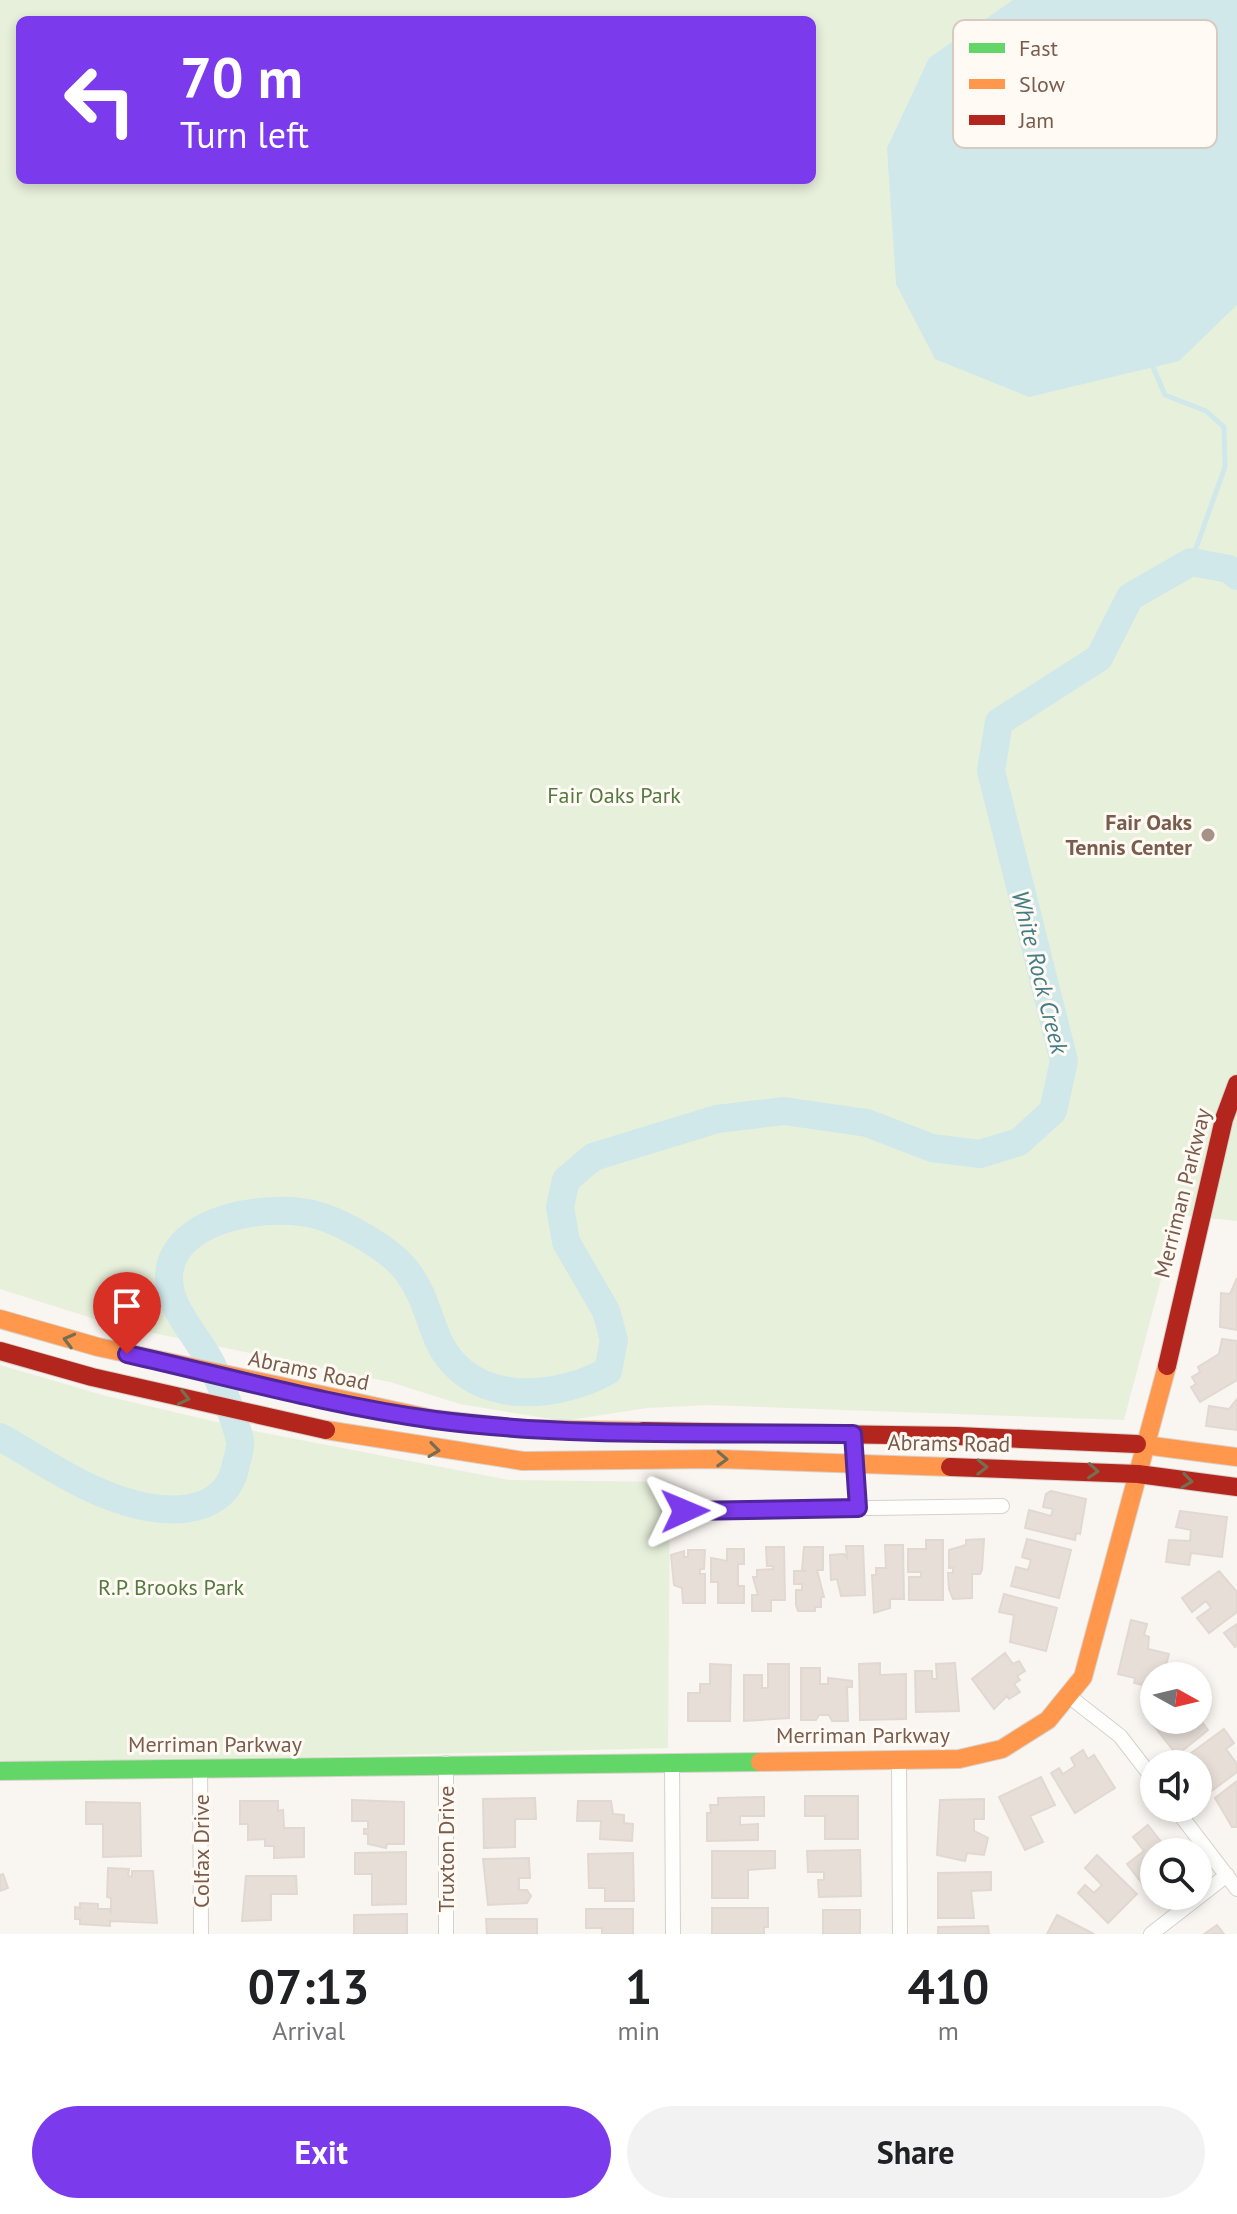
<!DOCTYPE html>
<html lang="en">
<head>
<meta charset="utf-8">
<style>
  :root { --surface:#fff; --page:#f2f2f2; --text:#202124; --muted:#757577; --accent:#7c3aed }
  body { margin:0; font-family:"PT Sans",sans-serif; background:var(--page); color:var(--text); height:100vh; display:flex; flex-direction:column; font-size:30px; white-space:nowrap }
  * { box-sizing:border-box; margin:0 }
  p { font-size:26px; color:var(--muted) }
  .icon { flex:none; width:44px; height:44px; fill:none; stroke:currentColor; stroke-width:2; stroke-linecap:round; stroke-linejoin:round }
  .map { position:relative; height:1934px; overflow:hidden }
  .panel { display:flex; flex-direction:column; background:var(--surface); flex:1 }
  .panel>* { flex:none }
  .banner { position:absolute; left:16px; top:16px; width:800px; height:168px; border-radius:12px; box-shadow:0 4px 12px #0003; background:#7c3aed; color:#fff; overflow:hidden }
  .needle { width:52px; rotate:98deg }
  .fabs { position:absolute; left:1140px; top:1662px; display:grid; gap:16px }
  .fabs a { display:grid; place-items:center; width:72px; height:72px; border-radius:50%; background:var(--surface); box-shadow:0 4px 12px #0003; font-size:40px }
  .pin { position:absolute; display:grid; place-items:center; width:68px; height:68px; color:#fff; margin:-82px -34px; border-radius:50% 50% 50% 0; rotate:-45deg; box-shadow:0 0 8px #0007 }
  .pin .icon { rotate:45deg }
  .me { position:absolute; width:88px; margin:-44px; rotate:89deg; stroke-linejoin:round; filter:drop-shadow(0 0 6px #0008) }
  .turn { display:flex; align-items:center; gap:28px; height:168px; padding:0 32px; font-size:36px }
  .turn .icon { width:104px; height:104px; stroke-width:2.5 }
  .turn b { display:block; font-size:56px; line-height:68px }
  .eta { display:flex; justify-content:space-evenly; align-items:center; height:136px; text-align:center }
  .eta b { font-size:48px; font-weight:800; line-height:56px }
  .cta { display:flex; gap:16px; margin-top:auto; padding:16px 32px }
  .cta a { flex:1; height:92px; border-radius:48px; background:var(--accent); color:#fff; font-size:32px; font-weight:800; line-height:92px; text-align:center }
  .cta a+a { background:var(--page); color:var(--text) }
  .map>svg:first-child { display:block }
  .green { fill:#e7f0db; fill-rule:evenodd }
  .water { fill:#d0e8ea }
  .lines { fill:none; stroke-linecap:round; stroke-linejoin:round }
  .stream { stroke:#d0e8ea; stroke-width:5 }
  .river { stroke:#d0e8ea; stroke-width:28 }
  .building { fill:#e6ded7; stroke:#e2d8d2; stroke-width:2 }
  .street-casing { stroke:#d7d1cb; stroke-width:16 }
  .fast-casing { stroke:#d9d2cb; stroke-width:20 }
  .slow-casing { stroke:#d9d2cb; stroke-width:20 }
  .jam-casing { stroke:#d9d2cb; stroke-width:20 }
  .street { stroke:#fefefd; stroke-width:14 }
  .fast { stroke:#63d668; stroke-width:18 }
  .slow { stroke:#ff974d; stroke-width:18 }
  .jam { stroke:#b3261e; stroke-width:18 }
  .oneway { stroke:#776e51 }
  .route-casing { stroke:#51269a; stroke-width:20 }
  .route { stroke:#7c3aed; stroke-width:14 }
  .poi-dot { fill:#a69286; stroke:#fffaf3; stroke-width:3 }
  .labels { text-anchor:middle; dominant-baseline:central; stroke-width:6; stroke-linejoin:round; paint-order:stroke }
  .park-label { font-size:22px; fill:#537a41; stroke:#fffaf3 }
  .poi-label { font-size:22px; font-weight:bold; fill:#7a5c4d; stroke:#fffaf3; text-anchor:end }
  .street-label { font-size:22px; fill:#7a5c4d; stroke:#fffaf3 }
  .water-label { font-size:24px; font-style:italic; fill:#437c86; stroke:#fffaf3 }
  .key { fill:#fffaf3; stroke:#d7cbc1; stroke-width:2 }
  .key-label { font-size:22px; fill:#7a5c4d }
</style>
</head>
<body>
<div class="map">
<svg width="1237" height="1934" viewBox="0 0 1237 1934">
  <rect width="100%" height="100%" fill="#f9f5f0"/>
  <!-- green -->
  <path class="green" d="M0,0h1237v1221l-59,-6 -54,205 -415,-15 -62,3 -84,13 -103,-17 -70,-22 -276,-57 -114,-36zM20,20h792v160h-792z
    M0,1365l106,31 153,36 250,48 161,2 -2,266 -668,17z"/>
  <!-- water -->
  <path class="water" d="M1013,0h224v305l-58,56 -150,36 -94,-38 -39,-75 -9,-136 42,-90z"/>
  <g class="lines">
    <!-- stream -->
    <path class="stream" d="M1153,367l12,28 41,16 18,16 1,40 -34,95"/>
    <!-- river -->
    <path class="river" d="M0,1437c36,20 73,46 112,60 43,17 114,25 124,-33 2,-7 5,-16 4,-23 -5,-24 -18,-52 -27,-74 -13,-29 -46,-58 -44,-92 4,-60 106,-73 151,-59 25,8 70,33 86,54 22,28 23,57 38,81 36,56 115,47 164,20l6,-31 -8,-29 -40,-69 -6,-35 6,-27 27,-23 124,-38 67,-8 83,12 65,25 48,6 39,-12 34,-31 11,-50 -73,-290 8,-49 100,-64 31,-61 61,-35 38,7 8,7"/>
  </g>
  <!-- building -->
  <path class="building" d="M1237,1278v52l-17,-3 1,-34 9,1z
    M1222,1339l15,2v39l-37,22 -9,-15 5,-3 -4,-7 8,-5 -2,-5 21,-13z
    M1237,1399v31l-31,-4 3,-20 20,3z
    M1051,1491l35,8 -6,35 -4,-1 -1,7 -50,-12 4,-18 22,6 2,-7 -10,-2 3,-13z
    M1180,1511l47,6 -5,40 -31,-4 -2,12 -23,-3 3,-22 21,1 1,-11 -15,-3z
    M984,1539l-2,31 -2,4h-8v24l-19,1 -4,-10 -1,-16h5v-5h-4v-18l17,-5v-5z
    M1027,1539l44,11 -12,48 -48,-12 5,-19 12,3 3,-10 -9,-3z
    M926,1540h17v60h-34v-23h12v-5h-13v-23h18z
    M885,1545h18l1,54h-14v9l-16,5 -2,-38h4v-7h10z
    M846,1546h17l2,49 -24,1 -4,-17 -6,1 -1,-25 14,-1 3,4z
    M766,1547h18l1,53h-14v11h-19v-16h6l-5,-18h4v-7l16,-1v-3h-6z
    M804,1547h19v23h-6l7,27h-3v10h-6v4h-17l-2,-6v-15h6v-6h-8v-13h12l-4,-1z
    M727,1549h17v15h-6v22h6v17h-26v-21h-7v-24l16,3z
    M688,1550h17l-1,19h-4v5h5v29h-22l-1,-15 -8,-3 -3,-30 13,-4v6h4z
    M1219,1571l18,21v20l-28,21 -12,-15 14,-10 -5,-7 -14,11 -10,-14z
    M1004,1594l53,14 -11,43 -36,-9 4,-27 -15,-3z
    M1131,1620l16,4 -3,11 5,2 -1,12 21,5 -6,22h-9v18l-12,-3 1,-6 -9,-2 1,-5 -17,-4z
    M1237,1624v22l-2,1 -11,-14z
    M1005,1653l8,11 6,-3 6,10 -8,5 3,4 -6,4 6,8 -11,7 -2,-3 -13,13 -22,-30z
    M880,1663v12l26,-1v45l-46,1 -1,-56z
    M955,1663l4,48 -43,1 -1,-41h17v8h5l-1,-15z
    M710,1664l21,1 -1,56h-42v-28h12v-9h10z
    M768,1664h21v54l-45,3v-46h18v13h6z
    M801,1668h19v16h8v-6l24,3v6h-5l1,34h-16l-3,-6h-10l-3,5h-15z
    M1198,1689l9,12 -9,7z
    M1198,1717l10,13 -31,25 -27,-34 4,-3 44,2z
    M1224,1729l10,14 -8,6 11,15v8l-28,21 -11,-12v-17h-12l-3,-5z
    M1083,1750l5,9 6,-4 21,33 -40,25 -24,-40 8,-5 4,6 12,-8 -4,-8z
    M1041,1777l14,28 -25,11 13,26 -18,8 -26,-53z
    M1237,1781v46h-5l-17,-29z
    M805,1796h53v43h-33v-23h-20z
    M764,1797v19h-24v9l18,-1v16l-51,1v-28h4l-1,-8h8v-7z
    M535,1798l1,21h-21v28l-31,1 -1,-49z
    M984,1799v20h-10v12l14,7 -4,17 -17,-2 -2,8 -28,-6 3,-55z
    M352,1800l52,2v42h-17l-1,4 -18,-4v-10h-4v-5h4v-8h-16z
    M240,1801h38v10l5,-1 1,18h20v29l-30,1v-12h-9v-7l-17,1v-16h-8z
    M578,1801h33l2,13 11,1v8l9,1 -1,17 -32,-2 1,-18h-24z
    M86,1802l54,1 1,53 -38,1v-33h-17z
    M1148,1825l21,27h-15v32l-7,6 -20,-26 17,-13 -11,-14z
    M860,1850l1,46 -42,1 -1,-17h6v-8h-16l-1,-21z
    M712,1851h63v17l-27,2v28h-36z
    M406,1852v52l-34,1v-31h-17v-21z
    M633,1853l1,48h-29v-13h-16l-1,-34z
    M1097,1855l40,39 -29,29 -30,-30 7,-8 9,8 8,-8 -17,-17z
    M529,1858l1,20h-11v12h8l4,6 -4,7 -39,2 -5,-46z
    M108,1868l21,1 -1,7 4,1v-6h21l4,52 -47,-2v5l-30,-2v-5h-5v-12l5,1v-5l18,1v5h11l2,4v-15l-4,-1z
    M991,1872v18l-20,1 3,27h-36v-45z
    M3,1874l5,14 -8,3v-16z
    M246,1876h50l1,18h-26v26l-29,1z
    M712,1908h56v19h-4v7h-52z
    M586,1909h47v25h-31v-6h-16z
    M823,1910h37v24h-37z
    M407,1914v20h-53v-19z
    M1057,1915l37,19h-47z
    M486,1919h51v15h-50z
    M1217,1925l7,9h-20z
    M988,1926l1,8h-51v-7z"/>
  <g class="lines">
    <defs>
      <path id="street" d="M854,1466l4,42
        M685,1511l317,-5
        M1070,1697l50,39 34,44
        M899,1761l1,173
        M672,1762l1,172
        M200,1768l1,166
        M1175,1808l62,81
        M446,1934v-171
        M1151,1934l76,-59"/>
      <path id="fast" d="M0,1771l760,-9"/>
      <path id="slow" d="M0,1319l98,28 335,72 89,10 121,2
        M326,1430l197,31 195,-2 232,8
        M1137,1444l100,13
        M760,1762l199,-3 43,-10 46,-29 35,-43 84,-311"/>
      <path id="jam" d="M0,1351l92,26 234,53
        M1167,1366l57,-247 13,-35
        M643,1431l314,5 180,8
        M950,1467l188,7 99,13"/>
    </defs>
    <!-- street casing -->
    <use href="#street" class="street-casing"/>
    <!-- fast casing -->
    <use href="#fast" class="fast-casing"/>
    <!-- slow casing -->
    <use href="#slow" class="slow-casing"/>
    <!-- jam casing -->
    <use href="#jam" class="jam-casing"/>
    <!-- street -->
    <use href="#street" class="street"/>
    <!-- fast -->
    <use href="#fast" class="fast"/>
    <!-- slow -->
    <use href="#slow" class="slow"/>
    <!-- jam -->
    <use href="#jam" class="jam"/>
  </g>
  <!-- one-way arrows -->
  <defs><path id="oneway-chevron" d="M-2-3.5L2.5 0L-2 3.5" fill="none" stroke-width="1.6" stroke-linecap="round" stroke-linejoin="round" transform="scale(2)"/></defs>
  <g class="oneway">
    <use href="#oneway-chevron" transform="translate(69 1340) rotate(-166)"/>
    <use href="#oneway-chevron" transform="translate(184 1398) rotate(13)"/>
    <use href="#oneway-chevron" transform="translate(434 1450) rotate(8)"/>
    <use href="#oneway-chevron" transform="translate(722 1459) rotate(2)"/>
    <use href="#oneway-chevron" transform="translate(982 1467) rotate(1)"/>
    <use href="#oneway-chevron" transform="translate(1093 1471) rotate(4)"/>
    <use href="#oneway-chevron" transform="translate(1187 1481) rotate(8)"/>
  </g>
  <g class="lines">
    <defs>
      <path id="route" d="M127,1354c102,23 205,52 308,66 138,18 279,12 418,14l5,74 -173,3"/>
    </defs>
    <!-- route casing -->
    <use href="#route" class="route-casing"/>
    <!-- route -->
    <use href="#route" class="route"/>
  </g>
  <!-- markers -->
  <circle class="poi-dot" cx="1208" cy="835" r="8"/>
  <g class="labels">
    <!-- park labels -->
    <g class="park-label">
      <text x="614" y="795">Fair Oaks Park</text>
      <text x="171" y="1587">R.P. Brooks Park</text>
    </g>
    <!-- poi labels -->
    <g class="poi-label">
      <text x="1192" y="822">Fair Oaks<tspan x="1192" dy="25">Tennis Center</tspan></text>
    </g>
    <!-- street labels -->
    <g class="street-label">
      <text transform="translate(1182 1193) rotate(-76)">Merriman Parkway</text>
      <text transform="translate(309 1370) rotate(12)">Abrams Road</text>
      <text transform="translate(949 1443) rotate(1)">Abrams Road</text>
      <text x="863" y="1735">Merriman Parkway</text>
      <text x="215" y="1744">Merriman Parkway</text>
      <text transform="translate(446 1849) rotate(-90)">Truxton Drive</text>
      <text transform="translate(201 1851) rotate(-90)">Colfax Drive</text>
    </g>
    <!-- water labels -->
    <g class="water-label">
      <text transform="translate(1040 972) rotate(76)">White Rock Creek</text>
    </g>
  </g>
  <!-- legend -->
  <rect x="953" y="20" width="264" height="128" rx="12" class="key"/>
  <rect x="969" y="43" width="36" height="10" fill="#63d668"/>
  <rect x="969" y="79" width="36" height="10" fill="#ff974d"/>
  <rect x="969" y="115" width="36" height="10" fill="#b3261e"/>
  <g class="key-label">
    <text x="1019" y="56">Fast</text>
    <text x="1019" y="92">Slow</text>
    <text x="1019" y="128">Jam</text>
  </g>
</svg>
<div class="fabs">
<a><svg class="needle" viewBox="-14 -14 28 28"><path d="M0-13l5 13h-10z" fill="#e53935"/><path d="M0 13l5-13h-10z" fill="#757577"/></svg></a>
<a><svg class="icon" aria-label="sound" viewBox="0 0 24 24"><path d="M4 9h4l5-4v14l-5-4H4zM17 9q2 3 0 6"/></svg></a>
<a><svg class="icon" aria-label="search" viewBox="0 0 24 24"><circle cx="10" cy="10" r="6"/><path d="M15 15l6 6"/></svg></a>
</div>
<div class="pin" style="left:127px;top:1354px;background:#d93025"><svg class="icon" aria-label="arrive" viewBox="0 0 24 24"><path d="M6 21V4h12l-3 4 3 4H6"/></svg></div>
<svg class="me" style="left:685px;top:1511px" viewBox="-20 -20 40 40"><path d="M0-17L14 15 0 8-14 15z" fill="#7c3aed" stroke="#fff" stroke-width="4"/></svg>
<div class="banner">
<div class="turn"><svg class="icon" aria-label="left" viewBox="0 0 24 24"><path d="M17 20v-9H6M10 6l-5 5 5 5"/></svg><div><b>70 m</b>Turn left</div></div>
</div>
</div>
<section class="panel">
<div class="eta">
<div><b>07:13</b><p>Arrival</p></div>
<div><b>1</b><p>min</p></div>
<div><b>410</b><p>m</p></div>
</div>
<div class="cta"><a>Exit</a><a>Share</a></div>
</section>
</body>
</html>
